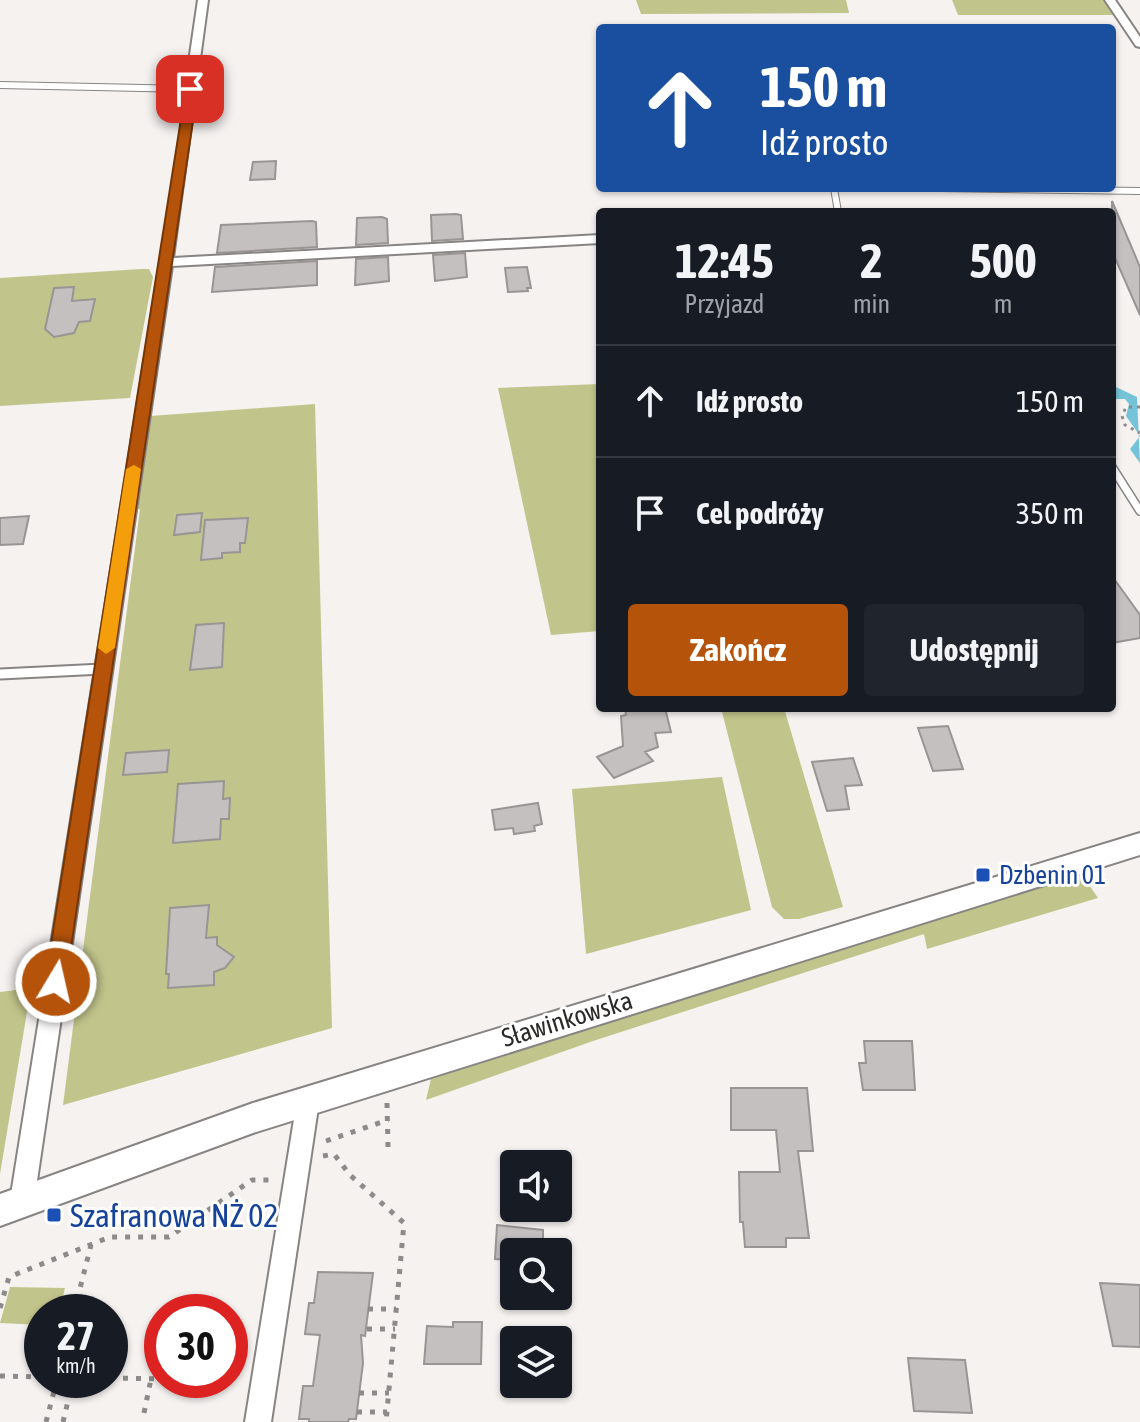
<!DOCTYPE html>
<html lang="pl">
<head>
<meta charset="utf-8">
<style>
  :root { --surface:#171b24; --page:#20242c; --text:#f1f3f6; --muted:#9ea1a6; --line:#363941; --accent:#b45309 }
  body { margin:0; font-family:"Asap Condensed",sans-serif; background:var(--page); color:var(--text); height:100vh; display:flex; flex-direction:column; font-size:30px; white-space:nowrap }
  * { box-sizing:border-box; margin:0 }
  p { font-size:26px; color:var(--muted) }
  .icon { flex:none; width:44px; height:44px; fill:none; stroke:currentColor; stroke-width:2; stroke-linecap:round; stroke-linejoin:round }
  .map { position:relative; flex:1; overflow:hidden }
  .details { position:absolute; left:596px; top:208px; width:520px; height:504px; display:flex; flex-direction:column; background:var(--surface); border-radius:8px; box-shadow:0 2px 6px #0004 }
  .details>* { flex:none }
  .hud { position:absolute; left:596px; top:24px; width:520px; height:168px; border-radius:8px; box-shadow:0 2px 6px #0004; background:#1a4fa0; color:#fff; overflow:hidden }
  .controls { position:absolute; left:500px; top:1150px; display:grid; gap:16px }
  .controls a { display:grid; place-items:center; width:72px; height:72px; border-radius:8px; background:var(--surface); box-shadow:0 2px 6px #0004; font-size:40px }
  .speed { position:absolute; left:24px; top:1294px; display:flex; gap:16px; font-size:40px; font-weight:700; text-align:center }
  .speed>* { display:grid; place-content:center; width:104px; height:104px; border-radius:50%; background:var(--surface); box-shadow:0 2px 6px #0004; line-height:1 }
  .speed small { font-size:20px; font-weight:400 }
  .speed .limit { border:12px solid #d22; background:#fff; color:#111 }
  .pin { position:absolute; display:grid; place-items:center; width:68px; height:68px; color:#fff; margin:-34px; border-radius:16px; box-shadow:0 4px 12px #0006 }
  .me { position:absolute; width:88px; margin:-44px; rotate:9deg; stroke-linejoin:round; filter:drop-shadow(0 0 6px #0008) }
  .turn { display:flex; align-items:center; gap:28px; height:168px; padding:0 32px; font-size:36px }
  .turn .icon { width:104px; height:104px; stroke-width:2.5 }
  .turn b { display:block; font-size:56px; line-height:68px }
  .eta { display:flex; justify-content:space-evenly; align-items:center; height:136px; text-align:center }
  .eta b { font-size:48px; font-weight:700; line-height:56px }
  .primary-button { display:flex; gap:16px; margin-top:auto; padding:16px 32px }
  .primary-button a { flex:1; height:92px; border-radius:8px; background:var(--accent); color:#fff; font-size:32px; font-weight:700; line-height:92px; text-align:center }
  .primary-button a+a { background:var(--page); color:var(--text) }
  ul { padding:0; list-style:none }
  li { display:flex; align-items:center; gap:24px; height:112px; padding:0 32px; border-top:2px solid var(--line) }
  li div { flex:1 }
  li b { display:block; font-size:30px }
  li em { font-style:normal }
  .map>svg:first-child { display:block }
  .green { fill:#c2c58b }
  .water { fill:#75c3d9 }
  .building { fill:#c3c0bf; stroke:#989594; stroke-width:2 }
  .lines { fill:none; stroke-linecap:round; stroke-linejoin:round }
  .lane-far2-casing { stroke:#878483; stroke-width:8 }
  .lane-far1-casing { stroke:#878483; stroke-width:10 }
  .lane-casing { stroke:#878483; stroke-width:13 }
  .street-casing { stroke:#878483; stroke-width:4 }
  .secondary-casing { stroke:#878483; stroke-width:4 }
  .path-far1 { stroke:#8d8b89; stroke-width:3; stroke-dasharray:3 5; stroke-linecap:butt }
  .path { stroke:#8d8b89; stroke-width:5; stroke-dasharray:5 8; stroke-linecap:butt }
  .lane-far2 { stroke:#fff; stroke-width:6 }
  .lane-far1 { stroke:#fff; stroke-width:7 }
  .lane { stroke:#fff; stroke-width:9 }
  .street { fill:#fff; fill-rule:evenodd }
  .secondary { fill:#fff; fill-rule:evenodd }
  .route { fill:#b45309; stroke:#753606; stroke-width:2 }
  .slow { fill:#f59e0b }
  .transit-dot { fill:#1a4fb4; stroke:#fff; stroke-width:3 }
  .labels { text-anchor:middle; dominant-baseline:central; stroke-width:6; stroke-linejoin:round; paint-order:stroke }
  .transit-label { font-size:26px; fill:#164399; stroke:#fff; text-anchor:start }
  .street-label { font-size:26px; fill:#2b2a29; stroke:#fff }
  .near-transit-label { font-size:32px; fill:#164399; stroke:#fff; text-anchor:start }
</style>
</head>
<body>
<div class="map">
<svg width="1140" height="1422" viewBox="0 0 1140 1422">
  <rect width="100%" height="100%" fill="#f5f2f0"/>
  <!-- green -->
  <path class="green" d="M636,0h210l3,13 -208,1z
    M952,0h154l8,15h-156z
    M141,269h8l4,8 -23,121 -130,8v-128z
    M600,384v247l-49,4 -53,-247z
    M315,404l17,624 -269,77 77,-596h-6l16,-93z
    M721,708h63l59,199 -44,12h-15l-12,-12z
    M722,777l29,133 -165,44 -14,-165z
    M1081,873l17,25 -171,51 -3,-15 -331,107 -167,59 5,-21z
    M31,988l-31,186v-182z
    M10,1287l55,1 -6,24h-17v13l-42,-2z"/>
  <!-- water -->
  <path class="water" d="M1116,387l21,10 3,66 -10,-14 10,-13 -14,-20 3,-12 -4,-5h-13v-10z"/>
  <!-- building -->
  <path class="building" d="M276,161l-1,18 -25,1 3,-18z
    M1112,201l28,66v48l-28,-64z
    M456,214l5,1 2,24 -31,2 -1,-26z
    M382,217l5,2 1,24 -32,2 1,-27z
    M312,221l4,1 1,25 -100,6 4,-28z
    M465,253l2,24 -32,4 -2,-26z
    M388,257l1,24 -34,4 1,-26z
    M317,261v24l-105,7 3,-25z
    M527,267l4,21h-4l1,3 -20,1 -3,-24z
    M74,287l-2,14 23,-2 -5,22 -11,1 -5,11 -20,4 -9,-8 9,-41z
    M202,513l-2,19 -26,3 3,-20z
    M29,516l-6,28 -23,1v-27z
    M248,518l-3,25h-5v9l-18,1v5l-21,2 4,-40z
    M1112,576l28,39v23l-28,5z
    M224,623l-2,44 -32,3 6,-45z
    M625,708h40l6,24 -16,1 3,14 -13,5 8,9 -39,17 -17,-21 26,-11 -2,-30 5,-1z
    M948,726l15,43 -30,2 -15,-43z
    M169,750l-2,22 -44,3 3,-22z
    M853,758l9,27 -17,1 4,23 -22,2 -15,-49z
    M224,781l-1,18 7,-1 -1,21h-8l-1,20 -47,4 5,-59z
    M538,803l4,21 -8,2 1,5 -21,3 -1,-6 -18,2 -3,-20z
    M209,905l-3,33 11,-1v8l17,12 -9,11 -11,4v13l-46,3 1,-14h-3l4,-66z
    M864,1041h48l3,49h-52l-4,-27h7z
    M731,1088h76l6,63h-15l11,87h-23v9h-41l-2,-25h-3l-1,-50h41l-4,-42h-45z
    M497,1225l46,5v22h-29v8l-19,-1z
    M318,1272l55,1 -8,63 -4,-1 2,28 -7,56h-7l-1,3h-39v-3h-10l4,-33h10l7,-51 -15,-1 4,-31h5z
    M1100,1283l40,2v62l-27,-1z
    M453,1322h29l-1,42h-57l3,-38 26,1z
    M908,1358l57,2 7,53 -58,-2z"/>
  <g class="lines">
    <defs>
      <path id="lane-far2" d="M0,85l190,4
        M834,188l4,24
        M940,188l200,3"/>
      <path id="lane-far1" d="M1112,467l28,44"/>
      <path id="lane" d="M0,674l103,-5"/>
      <path id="street" d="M198,0h10l-35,258 427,-23v8l-428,23 -138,935 -4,8 -8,3 -8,-3 -4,-8 177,-1107 -2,-5z
        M1105,0h10l25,37v10l-4,-1z
        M308,1091l8,3 3,7 -48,321h-26l52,-321 3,-7z"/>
      <path id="secondary" d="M1140,833v22l-887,278 -253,93v-32l253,-91z"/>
    </defs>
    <!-- lane-far2 casing -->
    <use href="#lane-far2" class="lane-far2-casing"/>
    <!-- lane-far1 casing -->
    <use href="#lane-far1" class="lane-far1-casing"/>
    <!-- lane casing -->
    <use href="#lane" class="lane-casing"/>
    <!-- street casing -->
    <use href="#street" class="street-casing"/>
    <!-- secondary casing -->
    <use href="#secondary" class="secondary-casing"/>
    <!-- path-far1 -->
    <path class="path-far1" d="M1140,407h-14l-4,9 3,9 15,8"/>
    <!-- path -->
    <path class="path" d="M387,1103l1,44
      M326,1141l62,-21
      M323,1156l11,-2 16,21 54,48 -18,199
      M0,1308l9,-31 101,-40h59l83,-57h21
      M368,1309h28
      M74,1312l17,-67
      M367,1329h28
      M0,1376l42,1
      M110,1378l52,1
      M359,1393h30
      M357,1412h30
      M144,1413l7,-34
      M46,1422l11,-42
      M63,1422l10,-42"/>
    <!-- lane-far2 -->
    <use href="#lane-far2" class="lane-far2"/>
    <!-- lane-far1 -->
    <use href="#lane-far1" class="lane-far1"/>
    <!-- lane -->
    <use href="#lane" class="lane"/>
    <!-- street -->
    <use href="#street" class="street"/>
    <!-- secondary -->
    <use href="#secondary" class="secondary"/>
  </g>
  <!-- route -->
  <path class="route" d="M186,87h7l4,7 -131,888 -3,6 -7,3 -8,-3 -3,-6z"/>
  <!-- slow -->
  <path class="slow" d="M134,465l7,4 -26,179 -9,6 -8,-6 28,-179z"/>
  <!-- markers -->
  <g class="transit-dot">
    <rect x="975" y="867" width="16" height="16" rx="4"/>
    <rect x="46" y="1207" width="16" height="16" rx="4"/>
  </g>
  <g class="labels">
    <!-- transit labels -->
    <g class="transit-label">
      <text x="999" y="875">Dzbenin 01</text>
    </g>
    <!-- street labels -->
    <g class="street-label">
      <text transform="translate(567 1019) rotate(-17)">Sławinkowska</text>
    </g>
    <!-- near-transit labels -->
    <g class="near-transit-label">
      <text x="70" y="1215">Szafranowa NŻ 02</text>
    </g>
  </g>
</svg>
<div class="controls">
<a><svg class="icon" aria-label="sound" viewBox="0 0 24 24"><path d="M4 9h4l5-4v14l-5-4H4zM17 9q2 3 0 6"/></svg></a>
<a><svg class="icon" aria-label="search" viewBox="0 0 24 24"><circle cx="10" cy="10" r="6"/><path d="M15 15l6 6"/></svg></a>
<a><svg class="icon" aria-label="layers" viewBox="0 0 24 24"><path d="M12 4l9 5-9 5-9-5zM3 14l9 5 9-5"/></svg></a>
</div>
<div class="speed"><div>27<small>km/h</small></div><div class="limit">30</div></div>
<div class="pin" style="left:190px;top:89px;background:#d93025"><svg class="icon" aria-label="arrive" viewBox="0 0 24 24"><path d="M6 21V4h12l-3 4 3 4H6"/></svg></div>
<svg class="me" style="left:56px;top:982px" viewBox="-20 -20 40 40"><circle r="17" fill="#b45309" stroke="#fff" stroke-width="3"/><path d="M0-11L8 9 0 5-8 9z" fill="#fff"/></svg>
<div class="hud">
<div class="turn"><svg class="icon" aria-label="ahead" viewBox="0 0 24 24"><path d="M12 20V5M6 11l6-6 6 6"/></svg><div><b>150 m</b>Idź prosto</div></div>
</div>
<section class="details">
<div class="eta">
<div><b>12:45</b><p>Przyjazd</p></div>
<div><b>2</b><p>min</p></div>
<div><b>500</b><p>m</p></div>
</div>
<ul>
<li><svg class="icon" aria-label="ahead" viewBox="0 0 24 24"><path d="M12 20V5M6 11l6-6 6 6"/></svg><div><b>Idź prosto</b></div><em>150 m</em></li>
<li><svg class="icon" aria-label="arrive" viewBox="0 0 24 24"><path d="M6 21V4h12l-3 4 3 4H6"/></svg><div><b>Cel podróży</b></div><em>350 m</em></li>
</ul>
<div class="primary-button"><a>Zakończ</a><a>Udostępnij</a></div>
</section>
</div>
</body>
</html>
